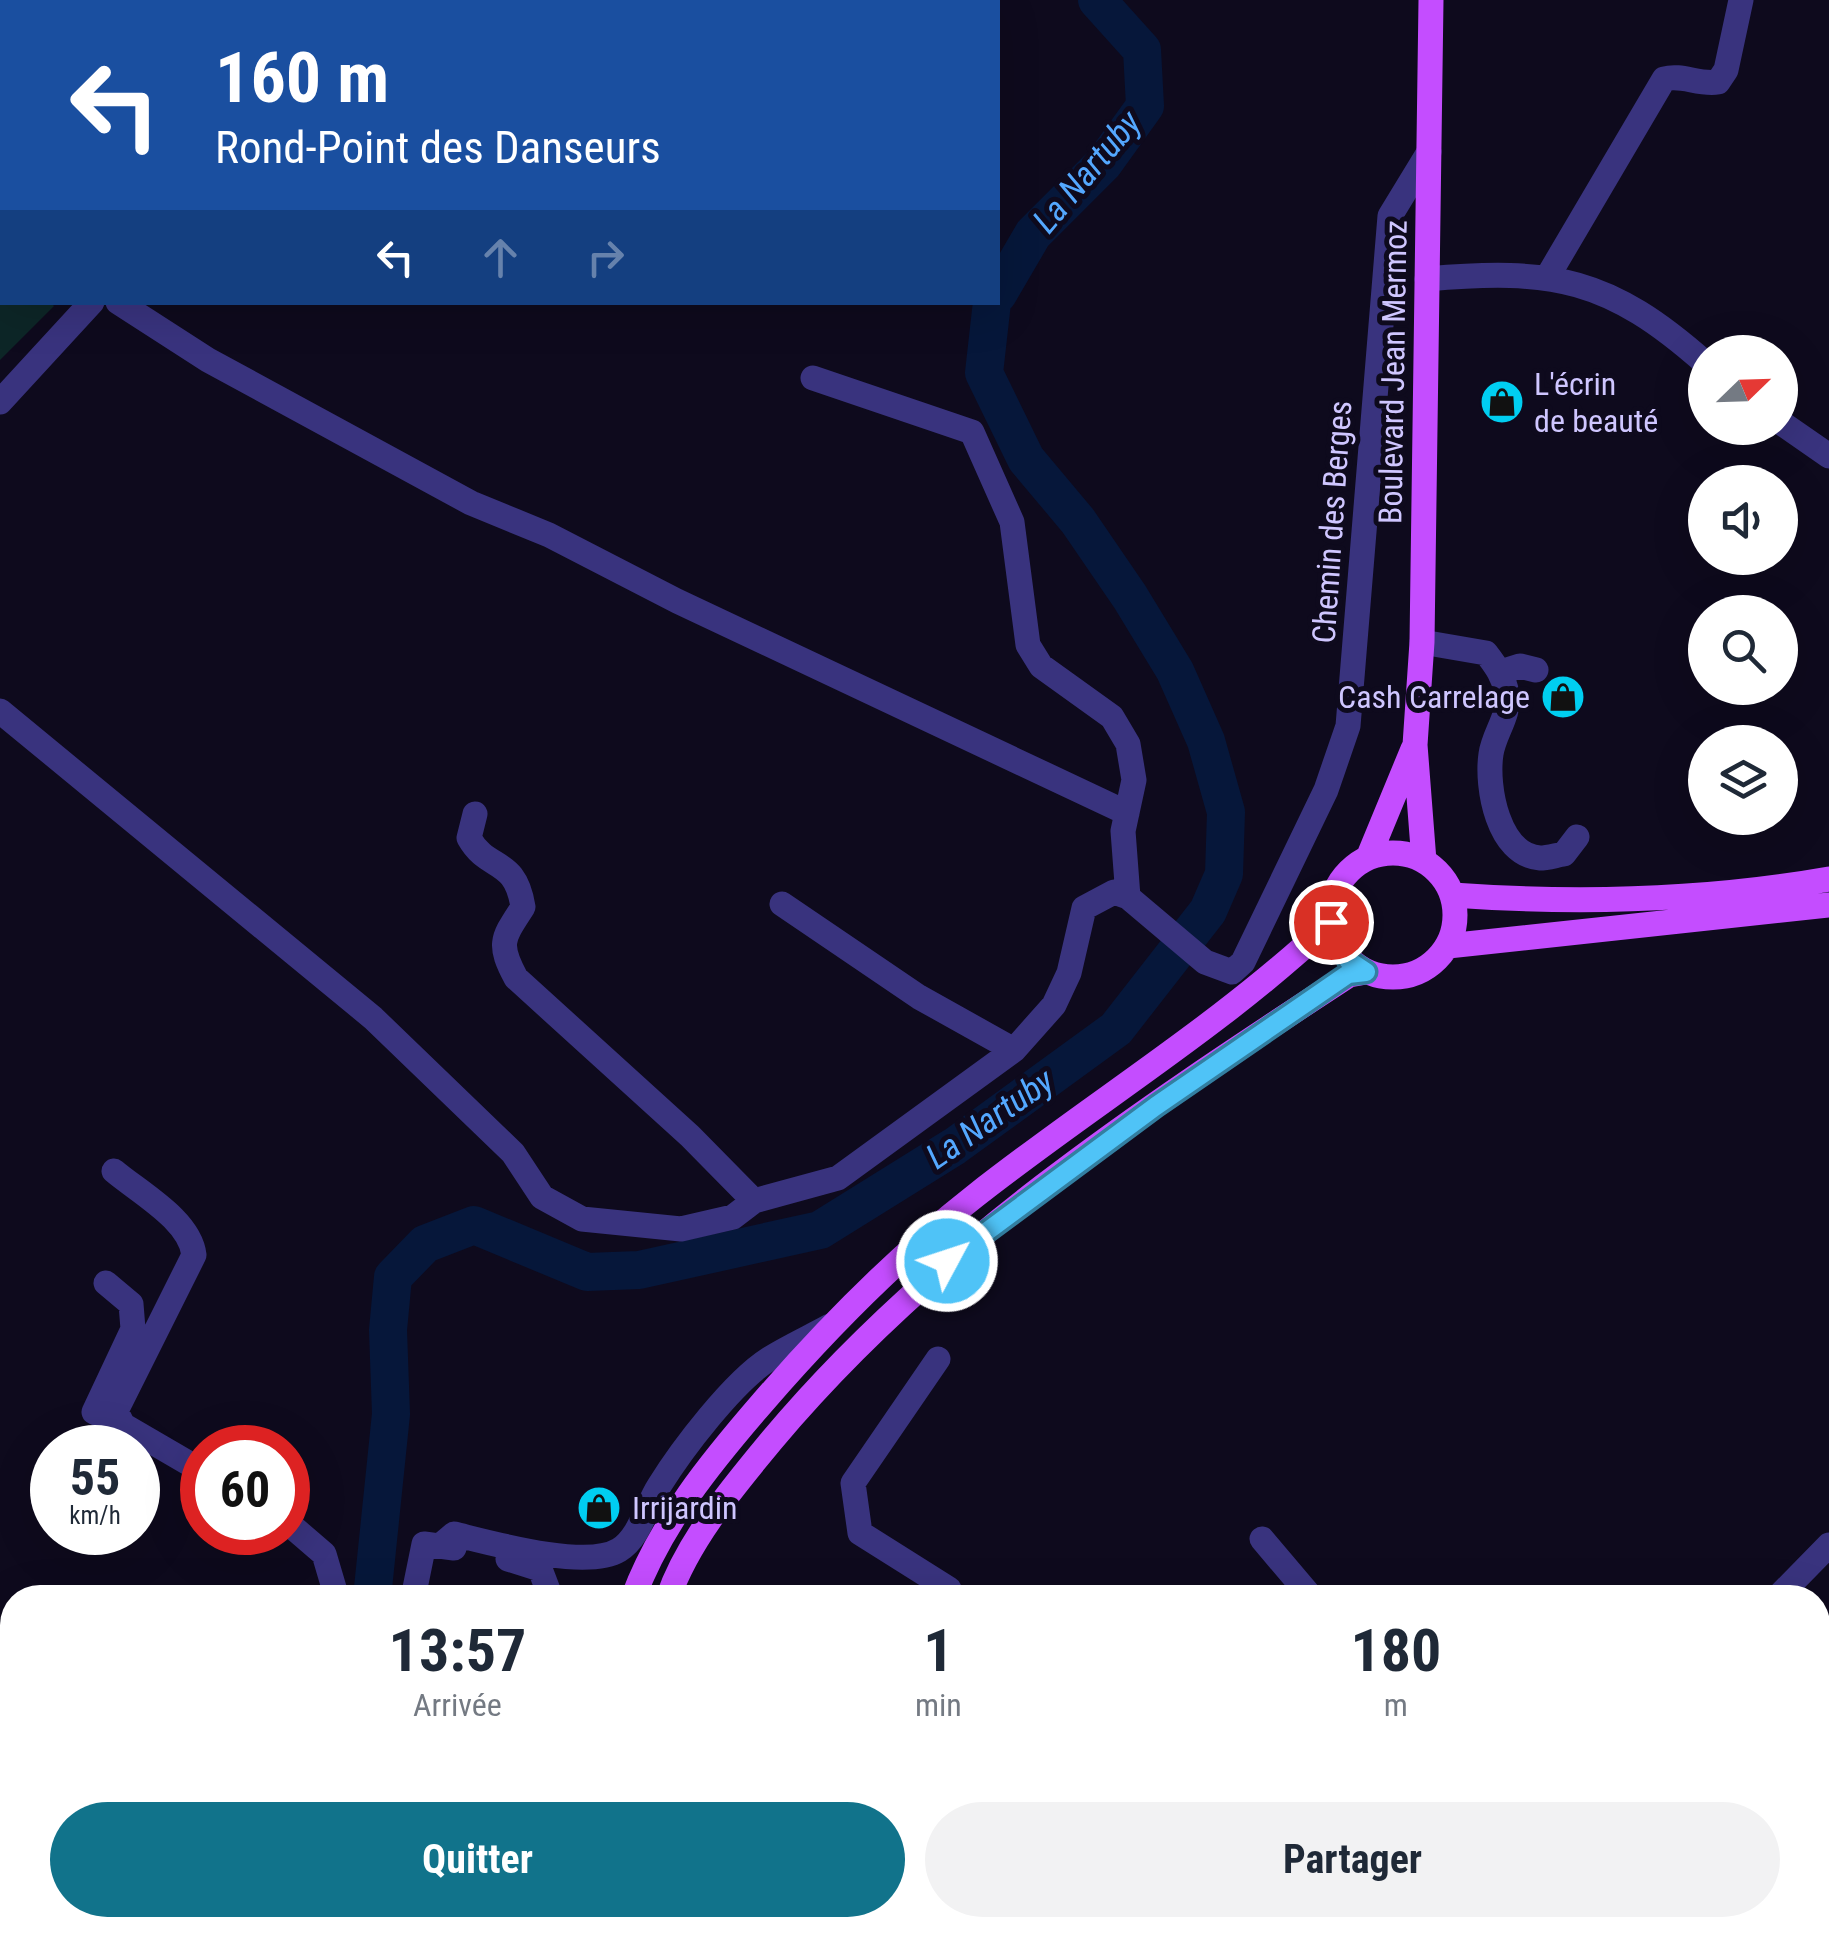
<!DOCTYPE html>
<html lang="fr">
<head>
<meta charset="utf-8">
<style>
  :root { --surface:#fff; --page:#f2f2f3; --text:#1f2937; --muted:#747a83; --accent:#11738b }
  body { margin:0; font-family:"Roboto Condensed",sans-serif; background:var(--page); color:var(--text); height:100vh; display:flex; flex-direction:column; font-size:38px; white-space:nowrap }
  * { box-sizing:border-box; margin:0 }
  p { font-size:32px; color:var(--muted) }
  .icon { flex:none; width:55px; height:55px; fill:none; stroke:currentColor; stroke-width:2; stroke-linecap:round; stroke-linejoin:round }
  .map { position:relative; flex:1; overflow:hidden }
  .drawer { position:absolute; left:0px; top:1585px; width:1830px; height:352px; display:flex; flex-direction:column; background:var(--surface); border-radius:40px 40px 0 0; box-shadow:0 10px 40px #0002 }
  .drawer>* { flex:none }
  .top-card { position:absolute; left:0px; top:0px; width:1000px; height:305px; box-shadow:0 10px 40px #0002; background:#1a4fa0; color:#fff; overflow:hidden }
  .needle { width:65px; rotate:67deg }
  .controls { position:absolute; left:1688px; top:335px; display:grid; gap:20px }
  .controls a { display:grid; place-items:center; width:110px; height:110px; border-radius:50%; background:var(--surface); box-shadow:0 10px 40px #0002; font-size:50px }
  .speed { position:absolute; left:30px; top:1425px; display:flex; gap:20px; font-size:50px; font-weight:700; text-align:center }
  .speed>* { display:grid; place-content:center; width:130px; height:130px; border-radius:50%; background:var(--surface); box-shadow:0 10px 40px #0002; line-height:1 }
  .speed small { font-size:25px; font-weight:400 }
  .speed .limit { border:15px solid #d22; background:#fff; color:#111 }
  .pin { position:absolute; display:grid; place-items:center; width:85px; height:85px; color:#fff; margin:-42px; border:5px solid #fff; border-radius:50%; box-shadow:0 2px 10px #0007 }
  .me { position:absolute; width:110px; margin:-55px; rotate:50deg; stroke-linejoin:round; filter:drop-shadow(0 0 8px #0008) }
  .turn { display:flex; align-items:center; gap:35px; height:210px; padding:0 50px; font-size:45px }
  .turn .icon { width:130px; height:130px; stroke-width:2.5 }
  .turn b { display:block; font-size:70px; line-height:85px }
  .lanes { display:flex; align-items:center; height:95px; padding:0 50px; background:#0003; justify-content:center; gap:50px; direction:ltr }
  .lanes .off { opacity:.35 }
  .eta { display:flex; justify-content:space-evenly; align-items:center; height:170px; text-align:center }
  .eta b { font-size:60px; font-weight:700; line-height:70px }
  .action { display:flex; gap:20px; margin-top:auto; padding:20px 50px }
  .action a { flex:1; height:115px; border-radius:60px; background:var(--accent); color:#fff; font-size:40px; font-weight:700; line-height:115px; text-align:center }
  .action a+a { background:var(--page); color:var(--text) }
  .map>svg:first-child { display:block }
  .green { fill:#0d2627 }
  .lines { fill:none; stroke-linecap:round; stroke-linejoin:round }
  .river { stroke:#06173a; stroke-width:38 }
  .minor-tunnel { stroke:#35304a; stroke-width:25; stroke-dasharray:25 12; stroke-linecap:butt }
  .minor { stroke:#39337e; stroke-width:25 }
  .major { stroke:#c44dff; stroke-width:25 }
  .route-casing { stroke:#337fa1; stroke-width:25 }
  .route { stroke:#4fc3f7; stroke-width:18 }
  .labels { text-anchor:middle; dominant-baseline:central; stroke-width:10; stroke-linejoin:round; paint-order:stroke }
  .street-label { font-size:32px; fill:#cfc6ff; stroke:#0e0a1d }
  .poi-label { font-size:32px; fill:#cfc6ff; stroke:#0e0a1d; text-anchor:start }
  .water-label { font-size:35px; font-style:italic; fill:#54a8ff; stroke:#0e0a1d }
</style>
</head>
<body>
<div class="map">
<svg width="1829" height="1936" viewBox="0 0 1829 1936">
  <rect width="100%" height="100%" fill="#0e0a1d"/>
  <!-- green -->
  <path class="green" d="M0,225l2,77 49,1 3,3 -54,54z"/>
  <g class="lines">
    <!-- river -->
    <path class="river" d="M998,294l35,-60 71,-71 41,-57 -3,-56 -45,-50
      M372,1598l19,-184 -3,-84 5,-53 32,-33 49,-19 113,47 52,-2 181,-40 135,-84 161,-117 92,-118 16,-37 2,-62 -20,-71 -31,-70 -45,-74 -52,-76 -52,-62 -42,-86 8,-71
      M352,1936l2,-11"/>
    <!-- minor-tunnel -->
    <path class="minor-tunnel" d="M405,0l1,2"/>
    <!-- minor -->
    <path class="minor" d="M291,2l1,-2
      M332,2l3,-2
      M528,2l6,-2
      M0,203l2,2
      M1548,276l116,-197c18,-5 34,6 54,3l8,-12 15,-70
      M1427,279c126,-11 182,-1 278,84
      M118,302l90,58 263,143 78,32 128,66 450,212
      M813,378l159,54 40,90 16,123 13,21 71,51 16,27 6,36 -11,51 5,66 77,65 27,10 11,-10 83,-172 22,-64 42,-510 39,-64
      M0,402l92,-100
      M1780,422l49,34
      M1422,642l64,11c10,13 18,24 21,41 3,22 -13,39 -16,60 -5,33 7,101 49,104 7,0 17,-3 24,-4l13,-17
      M1501,672l19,-6 16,4
      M0,711l373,307 140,135 29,44 40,22 99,10 52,-12 21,-16 84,-23 176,-128 40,-45 15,-32 15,-65 30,-16 14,5
      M475,814l-6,24c19,34 46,18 54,69 -20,31 -26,36 -7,71l174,158 64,65
      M782,904l137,93 95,53
      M114,1171c26,22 76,49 80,84l-78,156 7,14 79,46
      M106,1283l25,21 2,25 -39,83 29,13
      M938,1359l-85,124 7,50 89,56 4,9
      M288,1523l36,31 13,44
      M1262,1539l50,59
      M441,1545l13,-11c37,9 132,36 165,16 21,-13 27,-44 40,-64 23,-37 74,-104 110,-127 19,-12 41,-22 61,-33
      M508,1559l32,10 11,29
      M413,1598l11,-54 30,4
      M1777,1598l52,-53
      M663,1925l11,6
      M787,1925l11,11
      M1542,1925l7,11
      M571,1936l10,-11"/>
    <!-- major -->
    <path class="major" d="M1331 915a62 62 0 1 1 124 0a62 62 0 1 1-124 0Z
      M1368,858l45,-109
      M1424,861l-9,-116 7,-103 9,-642
      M1452,895c126,9 252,6 377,-16
      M1448,946l381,-41
      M633,1598c28,-75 78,-136 130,-196 65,-75 134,-145 212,-206 118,-93 246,-170 356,-274
      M668,1598c20,-58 66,-112 104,-158 160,-191 370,-330 577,-465l17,-3
      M520,1936l4,-11
      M554,1936l4,-11"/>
  </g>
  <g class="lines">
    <defs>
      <path id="route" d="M947,1261l209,-155 192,-132 18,-2 -18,-12 -17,-38"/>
    </defs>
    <!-- route casing -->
    <use href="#route" class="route-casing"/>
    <!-- route -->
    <use href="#route" class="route"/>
  </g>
  <!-- icons -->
  <defs>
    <symbol id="shop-disc" viewBox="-11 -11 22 22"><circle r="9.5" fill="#00cef1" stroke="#0e0a1d"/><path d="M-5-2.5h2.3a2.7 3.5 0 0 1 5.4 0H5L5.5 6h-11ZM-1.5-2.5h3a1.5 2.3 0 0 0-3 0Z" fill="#111"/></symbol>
  </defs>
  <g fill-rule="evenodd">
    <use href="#shop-disc" x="1477" y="377" width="50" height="50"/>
    <use href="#shop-disc" x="1538" y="672" width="50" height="50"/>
    <use href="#shop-disc" x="574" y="1483" width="50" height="50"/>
  </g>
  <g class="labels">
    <!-- street labels -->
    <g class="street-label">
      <text transform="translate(1393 372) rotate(-89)">Boulevard Jean Mermoz</text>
      <text transform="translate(1332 522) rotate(-86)">Chemin des Berges</text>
    </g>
    <!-- poi labels -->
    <g class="poi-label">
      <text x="1534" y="384">L'écrin<tspan x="1534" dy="37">de beauté</tspan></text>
      <text x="1530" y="697" text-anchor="end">Cash Carrelage</text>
      <text x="632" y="1508">Irrijardin</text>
    </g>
    <!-- water labels -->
    <g class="water-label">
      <text transform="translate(1087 172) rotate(-50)">La Nartuby</text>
      <text transform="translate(990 1119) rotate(-35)">La Nartuby</text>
    </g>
  </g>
</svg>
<div class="controls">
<a><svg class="needle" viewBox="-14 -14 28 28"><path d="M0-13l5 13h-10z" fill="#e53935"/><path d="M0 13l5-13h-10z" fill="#747a83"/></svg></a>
<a><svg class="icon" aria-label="sound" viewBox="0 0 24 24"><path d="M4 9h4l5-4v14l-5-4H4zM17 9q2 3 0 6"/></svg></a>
<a><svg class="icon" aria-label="search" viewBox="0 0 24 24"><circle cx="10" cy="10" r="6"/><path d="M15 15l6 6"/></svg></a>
<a><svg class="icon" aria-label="layers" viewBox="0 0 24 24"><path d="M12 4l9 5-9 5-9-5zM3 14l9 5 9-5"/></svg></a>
</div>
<div class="speed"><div>55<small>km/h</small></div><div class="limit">60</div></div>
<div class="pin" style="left:1331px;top:922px;background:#d93025"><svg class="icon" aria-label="arrive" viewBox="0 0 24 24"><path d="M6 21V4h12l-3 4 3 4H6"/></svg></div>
<svg class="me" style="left:947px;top:1261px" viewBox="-20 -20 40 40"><circle r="17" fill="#4fc3f7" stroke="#fff" stroke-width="3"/><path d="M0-11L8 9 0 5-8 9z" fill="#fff"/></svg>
<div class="top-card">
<div class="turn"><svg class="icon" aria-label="left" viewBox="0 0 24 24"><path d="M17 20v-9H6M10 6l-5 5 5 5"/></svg><div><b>160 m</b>Rond-Point des Danseurs</div></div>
<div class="lanes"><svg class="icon" aria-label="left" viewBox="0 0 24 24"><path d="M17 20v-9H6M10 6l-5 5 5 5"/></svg><svg class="icon off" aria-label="ahead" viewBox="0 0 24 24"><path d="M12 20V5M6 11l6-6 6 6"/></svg><svg class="icon off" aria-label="right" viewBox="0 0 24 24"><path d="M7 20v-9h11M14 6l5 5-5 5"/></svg></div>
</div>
<section class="drawer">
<div class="eta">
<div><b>13:57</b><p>Arrivée</p></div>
<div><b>1</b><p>min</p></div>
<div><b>180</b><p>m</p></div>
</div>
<div class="action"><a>Quitter</a><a>Partager</a></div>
</section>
</div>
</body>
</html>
